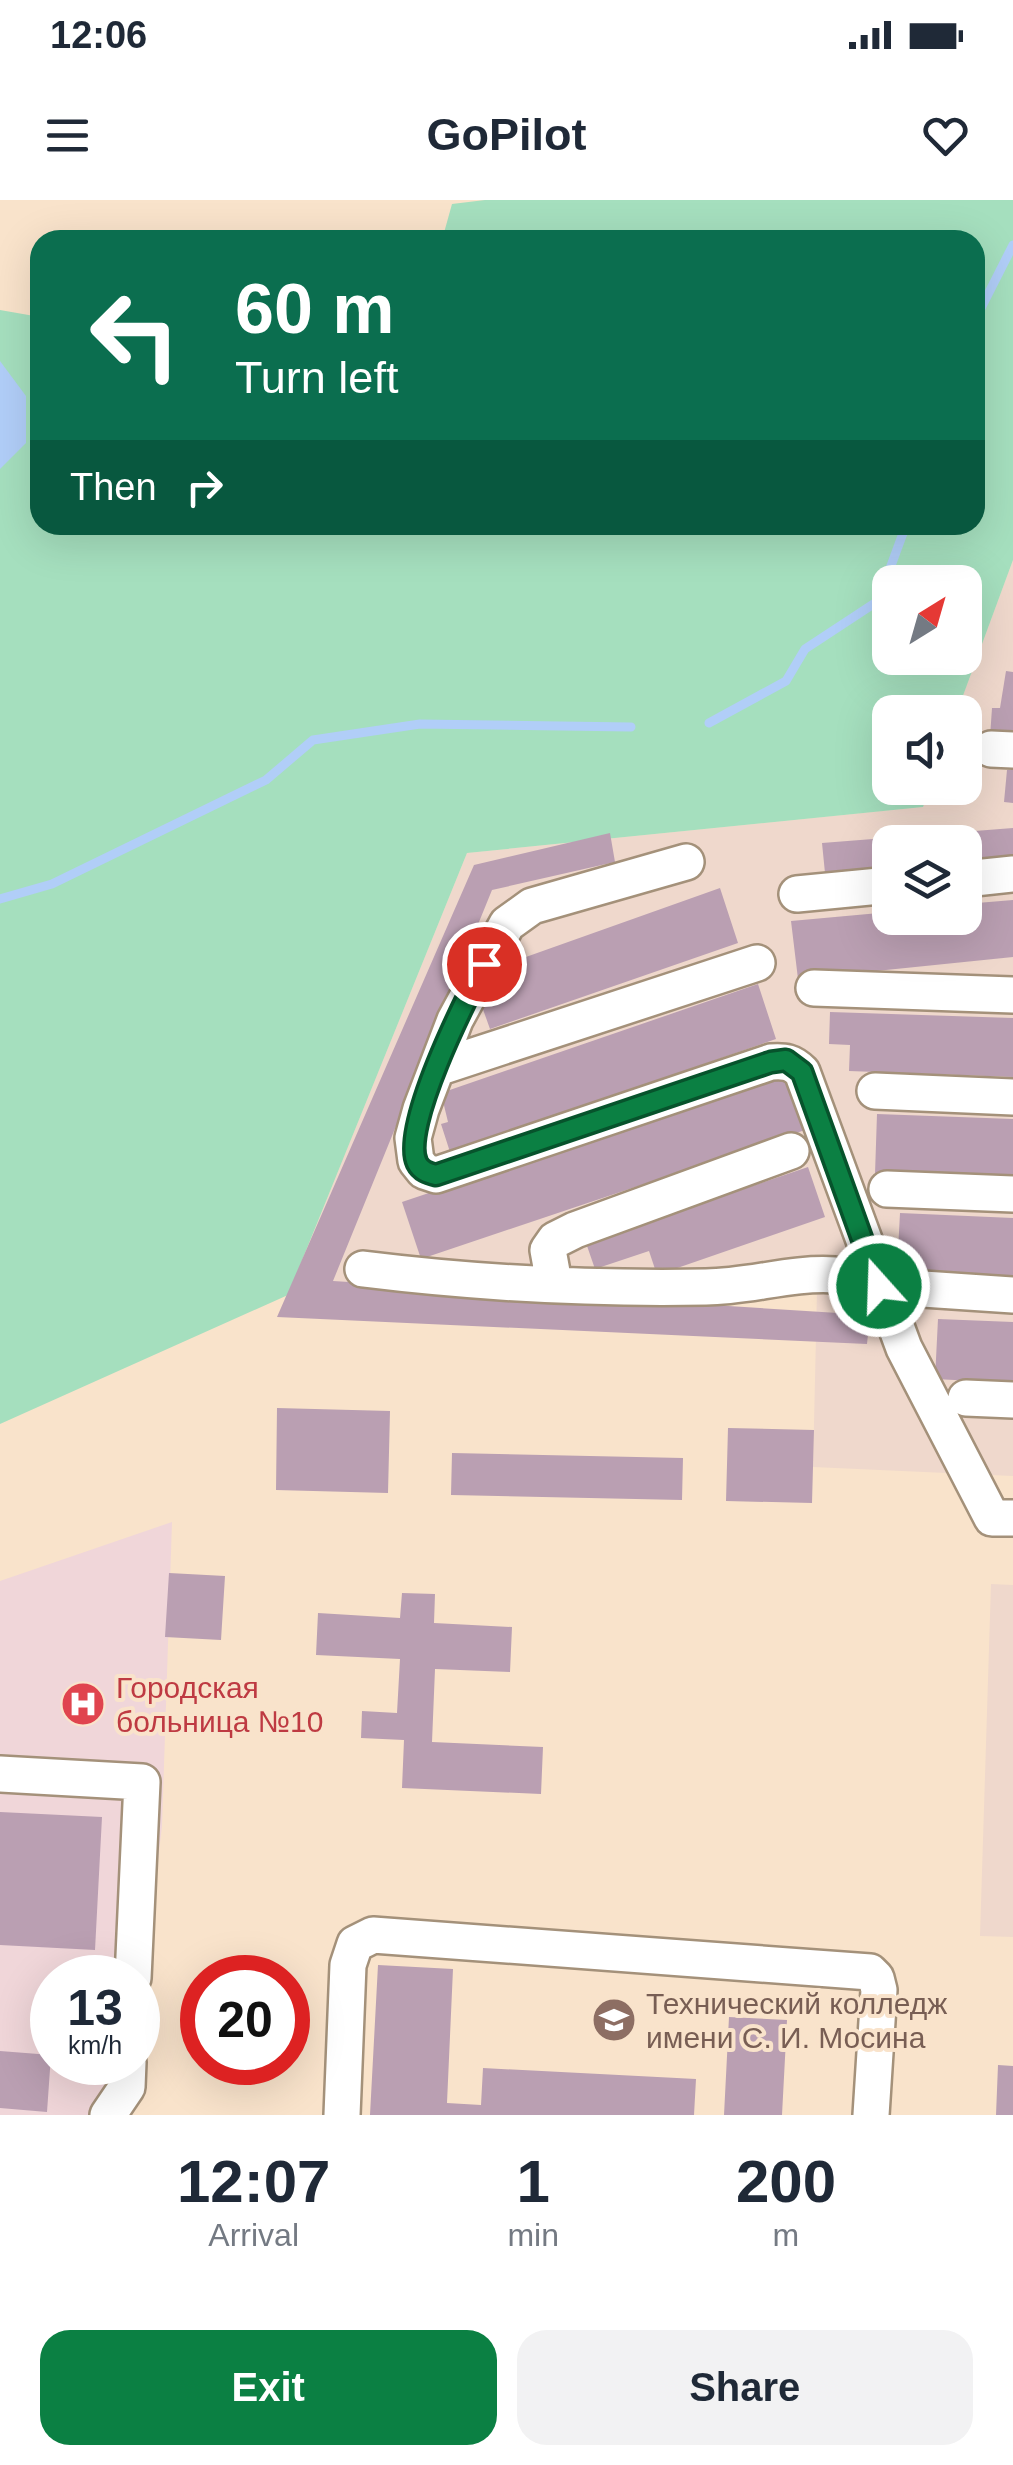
<!DOCTYPE html>
<html lang="en">
<head>
<meta charset="utf-8">
<style>
  :root { --surface:#fff; --page:#f2f2f3; --text:#1f2937; --muted:#747a83; --accent:#0b8043 }
  body { margin:0; font-family:Arial,sans-serif; background:var(--page); color:var(--text); height:100vh; display:flex; flex-direction:column; font-size:38px; white-space:nowrap }
  * { box-sizing:border-box; margin:0 }
  p { font-size:32px; color:var(--muted) }
  .icon { flex:none; width:55px; height:55px; fill:none; stroke:currentColor; stroke-width:2; stroke-linecap:round; stroke-linejoin:round }
  .map { position:relative; height:1915px; overflow:hidden }
  .drawer { display:flex; flex-direction:column; background:var(--surface); flex:1 }
  .drawer>* { flex:none }
  .hud { position:absolute; left:30px; top:30px; width:955px; height:305px; border-radius:30px; box-shadow:0 10px 40px #0002; background:#0b6e4f; color:#fff; overflow:hidden }
  .needle { width:65px; rotate:37deg }
  .fabs { position:absolute; left:872px; top:365px; display:grid; gap:20px }
  .fabs a { display:grid; place-items:center; width:110px; height:110px; border-radius:20px; background:var(--surface); box-shadow:0 10px 40px #0002; font-size:50px }
  .speed { position:absolute; left:30px; top:1755px; display:flex; gap:20px; font-size:50px; font-weight:700; text-align:center }
  .speed>* { display:grid; place-content:center; width:130px; height:130px; border-radius:50%; background:var(--surface); box-shadow:0 10px 40px #0002; line-height:1 }
  .speed small { font-size:25px; font-weight:400 }
  .speed .limit { border:15px solid #d22; background:#fff; color:#111 }
  .pin { position:absolute; display:grid; place-items:center; width:85px; height:85px; color:#fff; margin:-42px; border:5px solid #fff; border-radius:50%; box-shadow:0 2px 10px #0007 }
  .me { position:absolute; width:110px; margin:-55px; rotate:340deg; stroke-linejoin:round; filter:drop-shadow(0 0 8px #0008) }
  .turn { display:flex; align-items:center; gap:35px; height:210px; padding:0 40px; font-size:45px }
  .turn .icon { width:130px; height:130px; stroke-width:2.5 }
  .turn b { display:block; font-size:70px; line-height:85px }
  .then { display:flex; align-items:center; height:95px; padding:0 40px; background:#0003; gap:20px; font-size:38px }
  .eta { display:flex; justify-content:space-evenly; align-items:center; height:170px; text-align:center }
  .eta b { font-size:60px; font-weight:600; line-height:70px }
  .primary-button { display:flex; gap:20px; margin-top:auto; padding:20px 40px }
  .primary-button a { flex:1; height:115px; border-radius:30px; background:var(--accent); color:#fff; font-size:40px; font-weight:600; line-height:115px; text-align:center }
  .primary-button a+a { background:var(--page); color:var(--text) }
  .status { display:flex; justify-content:space-between; align-items:center; height:70px; padding:0 50px; background:var(--surface); direction:ltr }
  .status svg { height:28px; fill:currentColor }
  header { display:flex; justify-content:space-between; align-items:center; height:130px; padding:0 40px; background:var(--surface); font-size:45px; font-weight:600 }
  .map>svg:first-child { display:block }
  .industrial { fill:#efd8cc; fill-rule:evenodd }
  .medical { fill:#f0d6d9 }
  .green { fill:#a5dfbe; fill-rule:evenodd }
  .water { fill:#b1cef8 }
  .lines { fill:none; stroke-linecap:round; stroke-linejoin:round }
  .stream { stroke:#b1cef8; stroke-width:9 }
  .building { fill:#ba9fb2 }
  .minor-casing { stroke:#a4917a; stroke-width:40 }
  .minor { stroke:#fff; stroke-width:35 }
  .route-casing { stroke:#07532c; stroke-width:25 }
  .route { stroke:#0b8043; stroke-width:18 }
  .labels { text-anchor:middle; dominant-baseline:central; stroke-width:8; stroke-linejoin:round; paint-order:stroke }
  .health-label { font-size:30px; fill:#be3a42; stroke:#f9e3cb; text-anchor:start }
  .education-label { font-size:30px; fill:#785e54; stroke:#f9e3cb; text-anchor:start }
</style>
</head>
<body>
<div class="status"><b>12:06</b><svg viewBox="0 0 49 12"><path d="M0 12V9h3v3zM5 12V6h3v6zM10 12V3h3v9zM15 12V0h3v12zM26 1h20v11H26zM47 4h2v5h-2z"/></svg></div>
<header><svg class="icon" aria-label="menu" viewBox="0 0 24 24"><path d="M4 6h16M4 12h16M4 18h16"/></svg>GoPilot<svg class="icon" aria-label="heart" viewBox="0 0 24 24"><path d="M12 20l-8-8c-3-5 5-10 8-4 3-6 11-1 8 4z"/></svg></header>
<div class="map">
<svg width="1013" height="1915" viewBox="0 0 1013 1915">
  <rect width="100%" height="100%" fill="#f9e3cb"/>
  <!-- industrial -->
  <path class="industrial" d="M1013,360v916l-200,-9 4,-175 -529,3 179,-442 455,-46 8,-19h35v-76h-8zM890,642h75v76h-75z
    M991,1384l22,1v352l-33,-1z"/>
  <!-- medical -->
  <path class="medical" d="M172,1322l-10,304 -24,202v-50h-86v84l81,1 -6,52h-127v-534z"/>
  <!-- green -->
  <path class="green" d="M485,0h528v360l-56,152h-67v76h40l-7,19 -456,46 -179,442 -288,129v-1114l40,7v208h935v-285h-533l10,-36zM890,382h75v76h-75z"/>
  <!-- water -->
  <path class="water" d="M0,161l26,35v47l-26,26z"/>
  <g class="lines">
    <!-- stream -->
    <path class="stream" d="M975,120l38,-75
      M709,523l77,-42 19,-32 73,-48 28,-76
      M0,699l52,-15 214,-104 47,-40 107,-16 211,3"/>
  </g>
  <!-- building -->
  <path class="building" d="M1006,471l7,1v67l-23,-2 2,-29h8z
    M1007,570h6v33l-9,-1z
    M1013,628v30l-48,4v-20h-75v26l-65,5 -3,-30z
    M610,633l5,29 -123,28 -159,391 537,34 -3,29 -590,-27 197,-452z
    M720,688l18,55 -248,86 -10,-28 38,-14 -9,-24z
    M1013,700v57l-215,22 -7,-58 99,-9v6h75v-14z
    M758,784l18,55 -326,113 -9,-28 7,-2 -7,-29z
    M830,812l183,6v59l-164,-6 1,-26 -21,-1z
    M789,872l19,57 -387,130 -19,-57z
    M877,914l136,5v60l-138,-5z
    M808,967l17,50 -168,58 -8,-24 -54,18 -9,-26z
    M900,1013l113,5v58l-116,-6z
    M938,1119l75,3v61l-78,-4z
    M277,1208l113,3 -2,82 -112,-3z
    M728,1228l86,2 -2,73 -86,-2z
    M452,1253l231,5 -1,42 -231,-5z
    M169,1373l56,3 -4,64 -56,-3z
    M402,1393l33,1 -1,29 78,4 -2,45 -75,-3 -3,73 111,5 -2,47 -139,-6 2,-48 -43,-2 1,-27 35,2 3,-54 -84,-4 2,-42 82,5z
    M0,1612l102,5 -7,133 -95,-5z
    M378,1765l75,4 -6,134 34,2 2,-37 213,11 -2,36h-324z
    M729,1817l58,3 -5,95h-58z
    M0,1851l51,4 -4,57 -47,-4z
    M998,1865l15,1v49h-17z"/>
  <g class="lines">
    <defs>
      <path id="minor" d="M991,549l22,1
        M686,662l-154,44 -25,18 -52,96 -34,89 -8,29 3,23 8,10 12,4 335,-113c14,-1 21,0 31,10l102,276 88,170h21
        M965,679l48,-5
        M797,694l93,-9
        M814,788l199,7
        M437,868l320,-105
        M875,891l138,6
        M887,989l126,5
        M363,1069c113,14 230,20 343,18 43,0 85,-15 129,-12 15,0 30,7 44,12
        M554,1083l-6,-33 7,-10 20,-10 216,-79
        M923,1089l90,6
        M966,1198l47,2
        M0,1574l142,8 -9,196
        M108,1915l19,-28 1,-25
        M342,1915l6,-150 7,-21 18,-9 497,37 6,6 3,12 -8,125"/>
    </defs>
    <!-- minor casing -->
    <use href="#minor" class="minor-casing"/>
    <!-- minor -->
    <use href="#minor" class="minor"/>
  </g>
  <g class="lines">
    <defs>
      <path id="route" d="M484,764c-18,35 -84,164 -67,199 4,8 11,10 19,12l335,-113 15,-2 16,12 77,214"/>
    </defs>
    <!-- route casing -->
    <use href="#route" class="route-casing"/>
    <!-- route -->
    <use href="#route" class="route"/>
  </g>
  <!-- icons -->
  <defs>
    <symbol id="hospital-disc" viewBox="-11 -11 22 22"><circle r="9.5" fill="#e0444e" stroke="#f9e3cb"/><path d="M-5-5h3v3.5h4V-5h3V5h-3V1.5h-4V5h-3Z" fill="#fff"/></symbol>
    <symbol id="university-disc" viewBox="-11 -11 22 22"><circle r="9.5" fill="#8d6e63" stroke="#f9e3cb"/><path d="M0-5L7-2L0 1L-7-2ZM-4 1L0 2.5L4 1V4Q0 6-4 4Z" fill="#fff"/></symbol>
  </defs>
  <g fill-rule="evenodd">
    <use href="#hospital-disc" x="58" y="1479" width="50" height="50"/>
    <use href="#university-disc" x="589" y="1795" width="50" height="50"/>
  </g>
  <g class="labels">
    <!-- health labels -->
    <g class="health-label">
      <text x="116" y="1487">Городская<tspan x="116" dy="34">больница №10</tspan></text>
    </g>
    <!-- education labels -->
    <g class="education-label">
      <text x="646" y="1803">Технический колледж<tspan x="646" dy="34">имени С. И. Мосина</tspan></text>
    </g>
  </g>
</svg>
<div class="fabs">
<a><svg class="needle" viewBox="-14 -14 28 28"><path d="M0-13l5 13h-10z" fill="#e53935"/><path d="M0 13l5-13h-10z" fill="#747a83"/></svg></a>
<a><svg class="icon" aria-label="sound" viewBox="0 0 24 24"><path d="M4 9h4l5-4v14l-5-4H4zM17 9q2 3 0 6"/></svg></a>
<a><svg class="icon" aria-label="layers" viewBox="0 0 24 24"><path d="M12 4l9 5-9 5-9-5zM3 14l9 5 9-5"/></svg></a>
</div>
<div class="speed"><div>13<small>km/h</small></div><div class="limit">20</div></div>
<div class="pin" style="left:484px;top:764px;background:#d93025"><svg class="icon" aria-label="arrive" viewBox="0 0 24 24"><path d="M6 21V4h12l-3 4 3 4H6"/></svg></div>
<svg class="me" style="left:879px;top:1086px" viewBox="-20 -20 40 40"><circle r="17" fill="#0b8043" stroke="#fff" stroke-width="3"/><path d="M0-11L8 9 0 5-8 9z" fill="#fff"/></svg>
<div class="hud">
<div class="turn"><svg class="icon" aria-label="left" viewBox="0 0 24 24"><path d="M17 20v-9H6M10 6l-5 5 5 5"/></svg><div><b>60 m</b>Turn left</div></div>
<div class="then">Then<svg class="icon" aria-label="right" viewBox="0 0 24 24"><path d="M7 20v-9h11M14 6l5 5-5 5"/></svg></div>
</div>
</div>
<section class="drawer">
<div class="eta">
<div><b>12:07</b><p>Arrival</p></div>
<div><b>1</b><p>min</p></div>
<div><b>200</b><p>m</p></div>
</div>
<div class="primary-button"><a>Exit</a><a>Share</a></div>
</section>
</body>
</html>
